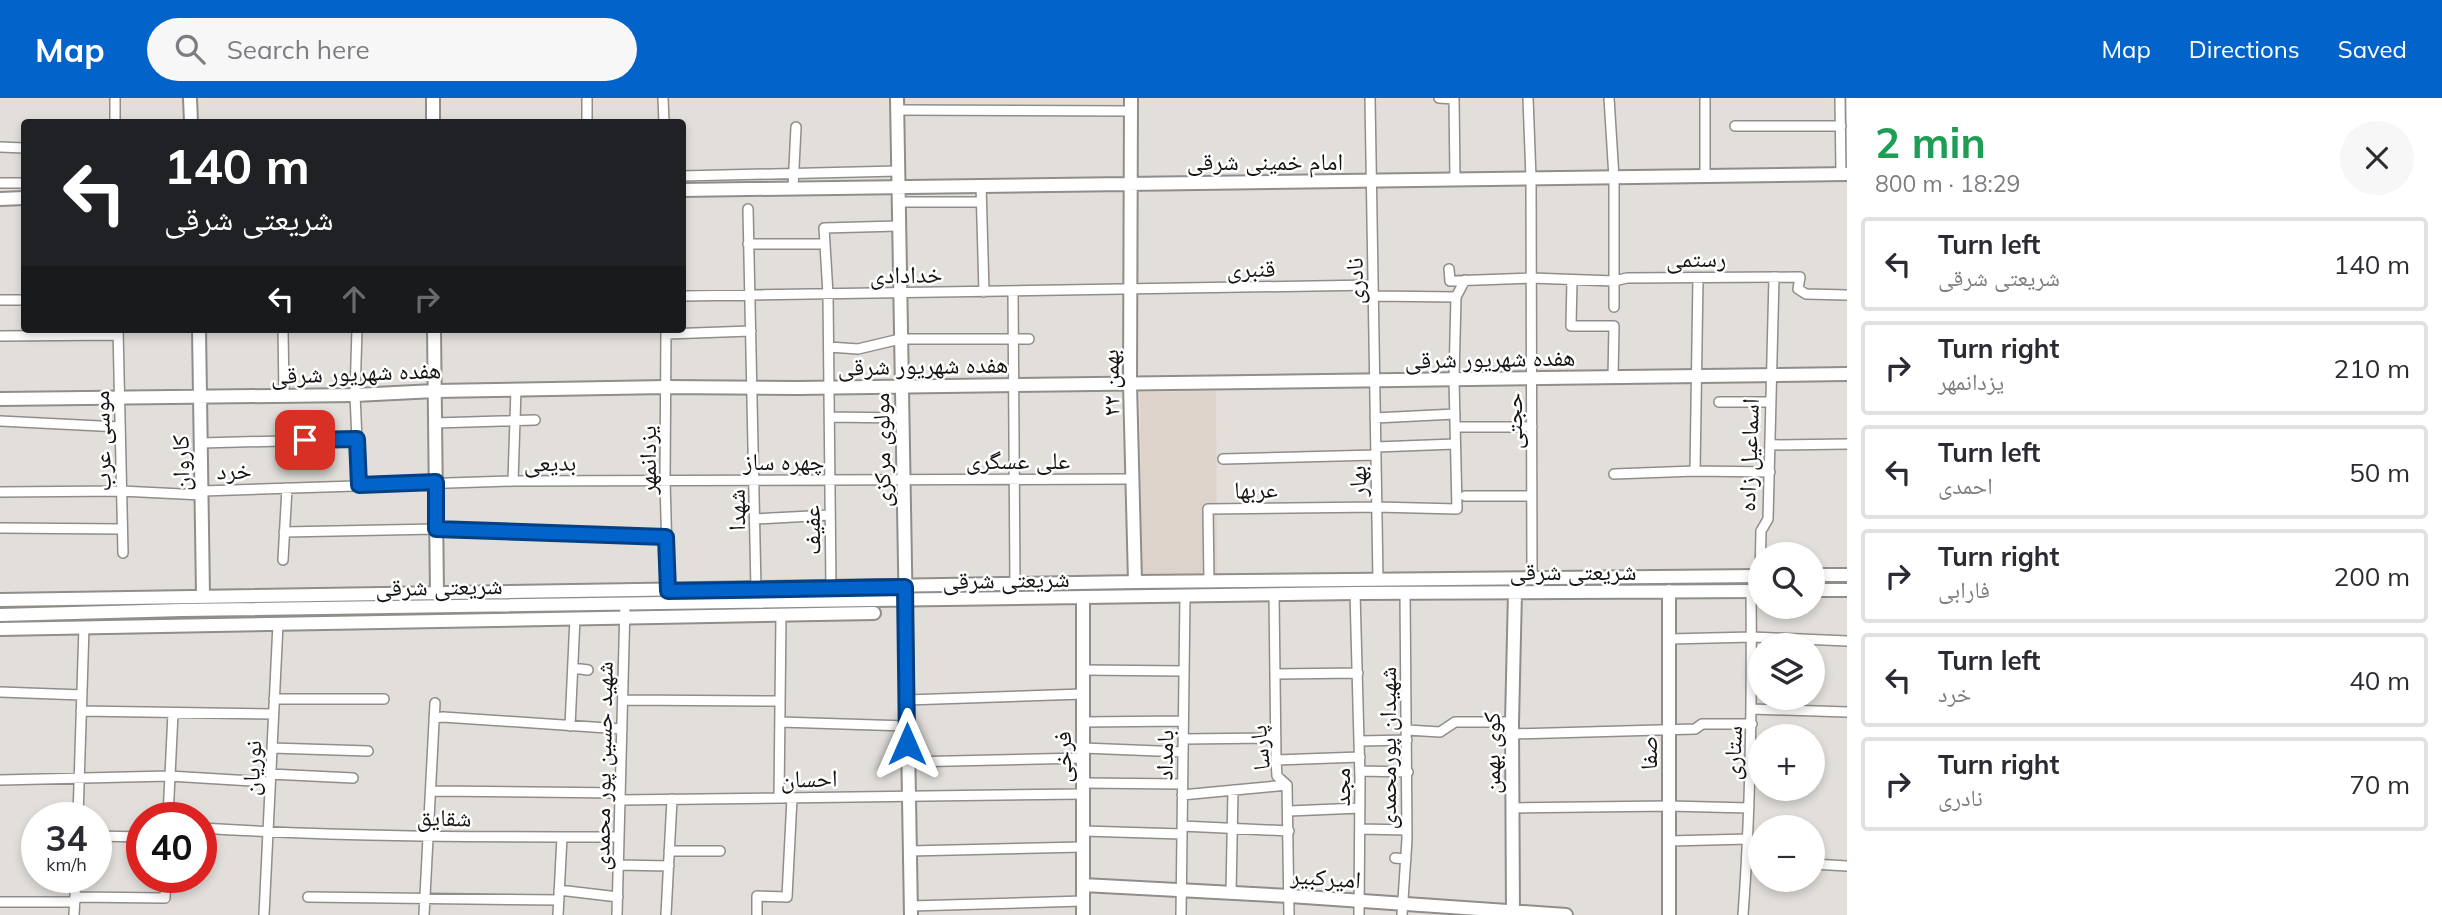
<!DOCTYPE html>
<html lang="en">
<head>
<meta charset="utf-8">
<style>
  :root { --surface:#fff; --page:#f7f7f7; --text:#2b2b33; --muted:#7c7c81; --line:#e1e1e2; --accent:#0263cb }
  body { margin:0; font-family:Mulish,"Noto Naskh Arabic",sans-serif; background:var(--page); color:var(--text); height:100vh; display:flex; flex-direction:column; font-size:26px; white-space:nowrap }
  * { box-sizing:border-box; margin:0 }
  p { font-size:23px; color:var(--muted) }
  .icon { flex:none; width:38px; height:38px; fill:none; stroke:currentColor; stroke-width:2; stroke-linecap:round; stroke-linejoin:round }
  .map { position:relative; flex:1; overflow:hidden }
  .panel { display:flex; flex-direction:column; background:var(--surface); width:595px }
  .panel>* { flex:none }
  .hud { position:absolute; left:21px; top:21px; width:665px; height:214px; border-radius:7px; box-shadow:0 4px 10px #0003; background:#202124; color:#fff; overflow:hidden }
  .tools { position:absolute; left:1748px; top:444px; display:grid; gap:14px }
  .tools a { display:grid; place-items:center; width:77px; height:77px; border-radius:50%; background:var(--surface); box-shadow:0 4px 10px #0003; font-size:35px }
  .speed { position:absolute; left:21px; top:704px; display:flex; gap:14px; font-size:35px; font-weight:700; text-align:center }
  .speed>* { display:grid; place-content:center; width:91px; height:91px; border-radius:50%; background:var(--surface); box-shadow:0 4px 10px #0003; line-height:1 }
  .speed small { font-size:18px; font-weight:400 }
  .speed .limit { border:10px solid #d22; background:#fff; color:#111 }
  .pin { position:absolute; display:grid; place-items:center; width:60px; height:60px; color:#fff; margin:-30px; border-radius:14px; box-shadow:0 4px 10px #0006 }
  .me { position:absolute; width:77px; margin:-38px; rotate:0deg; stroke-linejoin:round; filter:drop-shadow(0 0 5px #0008) }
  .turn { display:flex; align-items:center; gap:24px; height:147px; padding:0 28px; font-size:32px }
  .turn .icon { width:91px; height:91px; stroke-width:2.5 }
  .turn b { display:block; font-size:49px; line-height:60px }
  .lanes { display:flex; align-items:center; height:66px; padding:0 28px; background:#0003; justify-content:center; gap:35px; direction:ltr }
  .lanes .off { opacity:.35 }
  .round { display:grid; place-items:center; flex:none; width:74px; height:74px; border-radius:37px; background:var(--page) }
  .summary { display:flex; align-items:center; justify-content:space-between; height:119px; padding:0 28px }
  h1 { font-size:42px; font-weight:700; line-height:52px; color:#1e9e55 }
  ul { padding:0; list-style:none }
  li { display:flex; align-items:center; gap:21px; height:94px; margin:0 14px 10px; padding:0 14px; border:4px solid var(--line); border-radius:7px }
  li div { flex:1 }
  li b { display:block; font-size:26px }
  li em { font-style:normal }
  header { display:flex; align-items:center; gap:42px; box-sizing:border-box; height:98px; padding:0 35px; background:var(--accent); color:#fff }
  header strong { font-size:33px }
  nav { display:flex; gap:38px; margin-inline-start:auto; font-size:24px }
  .search { width:490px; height:63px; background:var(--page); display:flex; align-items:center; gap:18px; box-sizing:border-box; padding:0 24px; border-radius:38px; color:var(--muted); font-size:26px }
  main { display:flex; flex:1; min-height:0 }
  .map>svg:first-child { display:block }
  .built { fill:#ddd3ca }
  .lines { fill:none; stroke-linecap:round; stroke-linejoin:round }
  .street-casing { stroke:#908d8a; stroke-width:12 }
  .secondary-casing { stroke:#908d8a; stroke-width:16 }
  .street { stroke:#fff; stroke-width:9 }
  .secondary { stroke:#fff; stroke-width:12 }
  .route-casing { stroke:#014084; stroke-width:18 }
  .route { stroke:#0263cb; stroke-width:12 }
  .labels { text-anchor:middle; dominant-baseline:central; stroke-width:5; stroke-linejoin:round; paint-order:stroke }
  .street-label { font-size:24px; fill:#151413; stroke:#fff }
</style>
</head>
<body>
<header>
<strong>Map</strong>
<div class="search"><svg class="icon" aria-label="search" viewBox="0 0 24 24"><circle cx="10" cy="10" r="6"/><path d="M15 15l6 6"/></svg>Search here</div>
<nav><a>Map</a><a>Directions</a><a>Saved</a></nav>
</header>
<main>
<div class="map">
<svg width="1847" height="817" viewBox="0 0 1847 817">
  <rect width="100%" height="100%" fill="#e2dfdb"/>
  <!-- built -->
  <path class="built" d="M1216,293l1,186h-75l-2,-185z"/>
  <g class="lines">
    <defs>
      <path id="street" d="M663,0l1,24
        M1370,0l8,482
        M1439,0l15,1
        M1454,0l1,82
        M1528,0l3,80 1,401
        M1609,0l5,80v129
        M1840,0l1,76
        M897,12l234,1
        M115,24v-24
        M587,24v-24
        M1735,28h106
        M0,49l24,1
        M682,78l216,-5
        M1705,79v-79
        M0,85h24
        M981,87l3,107
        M793,90l3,-61
        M898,104h83
        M748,111l8,381
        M748,146h77
        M1449,171l1,12 81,-3 83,3 13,-3 173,-1 -2,12 8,5 41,1
        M1572,182l-1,46h43l-1,51
        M1013,193l2,294
        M682,198l691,-11
        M1373,198l83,1
        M0,202h24
        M118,231l5,224
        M283,231l1,67
        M357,231l-2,66 4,90
        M666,231l-1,151 3,111
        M666,236l85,-3
        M0,238l118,-1
        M829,249l29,2 42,-10h129
        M1719,304h51
        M830,319l72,1
        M1375,320l80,-4
        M0,323l120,6
        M435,325l100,-3
        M1455,329h77
        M201,345l156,-4
        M1770,347l77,-1
        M1376,349l79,-3
        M1223,361l153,-4
        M1695,373l3,-193
        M1614,376l81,-3 75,1
        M513,383l3,-92
        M202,393l311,-10 620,-2
        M0,394l121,-1 81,4
        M1465,398h67
        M755,421l75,-4
        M0,430l122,1
        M284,434l152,-3 230,8
        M283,462l4,-72
        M1760,478l1,-45 7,-12 6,-242
        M1209,484l-1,-73 169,-2 80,2 -3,-130 2,-82 9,-17
        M831,491l-3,-295 -4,-66 74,-2
        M1355,495l5,186 -1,136
        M1274,497l2,165 1,16 10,9 2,130
        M1669,541l83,-2 95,4
        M573,570l15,2
        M1083,572l101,1
        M1275,576l83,-1
        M0,594l82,3
        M274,601h110
        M623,602l157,1
        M907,602l176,-6
        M1752,611l95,3
        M81,613l192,3
        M434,620l9,-1 179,12
        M780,624l127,4
        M1083,624l100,-1
        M570,628l5,-108
        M1407,632l33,2 15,-10h57
        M1512,636l183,-5 7,-5h50
        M1183,641l93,-1
        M1360,643l47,-1
        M272,650l96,3
        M1083,650l100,4
        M1276,662l84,-3
        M907,664l176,-4
        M1360,673l48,1
        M270,676l83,4
        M0,682l169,-4 101,6
        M1083,685l99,1
        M432,693l188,2
        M1182,697l105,-10
        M779,700l2,-183
        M620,702l463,-6
        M1513,710l156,-2 80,2
        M1289,713l71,-3
        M78,719l6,-190
        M168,719l5,-104
        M1182,728l107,5
        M201,730c139,9 279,9 418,9
        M1360,731l47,1
        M1083,733l99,3
        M96,738l46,1
        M1669,743l79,-2
        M669,753h51
        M909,753l174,-4
        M1395,760l11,1
        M1747,763l13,1
        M1813,766l34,2
        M618,767l51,1
        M559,792l59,7
        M1231,795l2,-103
        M75,799l90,1 1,-21
        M308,799l251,3
        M0,804h75
        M910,808l173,-5
        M74,817l2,-38
        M264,817l14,-291
        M424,817l11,-212
        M558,817l4,-78
        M617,817l8,-310
        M666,817l6,-116
        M757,817v-19l30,1 5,-99
        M1181,817l4,-319
        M1402,817l5,-76 -2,-246
        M1743,817c8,-108 9,-216 8,-324"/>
      <path id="secondary" d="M190,0l1,24
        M433,0v24
        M897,0l14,817
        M1131,0l-1,286 5,198
        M682,92l1165,-16
        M0,101l24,-1
        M199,231l4,266
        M434,231l3,265
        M0,301l355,-4 80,-4 231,-4 132,1 1049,-14
        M1813,477h34
        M1813,492h34
        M1669,493v324
        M0,502l1135,-18 625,-6
        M0,517l182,-5 1173,-17 405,-2
        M0,531l874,-16
        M1083,787l207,11 276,19
        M1083,817v-317
        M1513,817l-1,-193 3,-130"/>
    </defs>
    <!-- street casing -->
    <use href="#street" class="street-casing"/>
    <!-- secondary casing -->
    <use href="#secondary" class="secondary-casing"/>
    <!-- street -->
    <use href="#street" class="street"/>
    <!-- secondary -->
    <use href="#secondary" class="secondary"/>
  </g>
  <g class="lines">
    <defs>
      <path id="route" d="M305,342l52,-1 2,46 77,-3v47l230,8 2,54 237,-4 2,157"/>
    </defs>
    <!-- route casing -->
    <use href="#route" class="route-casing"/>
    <!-- route -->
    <use href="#route" class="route"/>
  </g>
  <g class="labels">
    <!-- street labels -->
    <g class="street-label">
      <text x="1265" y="63">امام خمینی شرقی</text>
      <text transform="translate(1696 160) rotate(-1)">رستمی</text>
      <text transform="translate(1251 170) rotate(-1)">قنبری</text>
      <text transform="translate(906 176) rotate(-1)">خدادادی</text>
      <text transform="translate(1354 183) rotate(-91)">نادری</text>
      <text transform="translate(1490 260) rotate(-1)">هفده شهریور شرقی</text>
      <text transform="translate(923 267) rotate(-1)">هفده شهریور شرقی</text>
      <text transform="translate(356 274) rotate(-2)">هفده شهریور شرقی</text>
      <text transform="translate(1110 285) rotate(-91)">۲۲ بهمن</text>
      <text transform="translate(1513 323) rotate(-90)">حجتی</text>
      <text transform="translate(101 343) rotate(-91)">موسی عرب</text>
      <text transform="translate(881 352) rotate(-91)">مولوی مرکزی</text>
      <text transform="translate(1748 357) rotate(-88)">اسماعیل زاده</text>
      <text transform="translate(647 362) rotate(-90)">یزدانمهر</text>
      <text x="1018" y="362">علی عسگری</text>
      <text x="784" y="363">چهره ساز</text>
      <text transform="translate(550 364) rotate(-1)">بدیعی</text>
      <text transform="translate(180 365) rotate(-91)">کاروان</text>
      <text transform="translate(234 372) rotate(-2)">خرد</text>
      <text transform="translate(1357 383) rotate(-91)">بهار</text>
      <text transform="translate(1256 391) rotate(-1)">عربها</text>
      <text transform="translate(736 412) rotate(-91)">شهدا</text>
      <text transform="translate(811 432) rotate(-91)">عفیف</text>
      <text x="1573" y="473">شریعتی شرقی</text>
      <text transform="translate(1006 481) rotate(-1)">شریعتی شرقی</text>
      <text transform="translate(439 488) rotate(-1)">شریعتی شرقی</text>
      <text transform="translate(1259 650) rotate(-95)">پارسا</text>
      <text transform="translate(1387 650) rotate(-90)">شهیدان پورمحمدی</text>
      <text transform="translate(1491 655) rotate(-90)">کوی بهمن</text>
      <text transform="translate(1648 655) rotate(-90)">صفا</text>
      <text transform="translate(1732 655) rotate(-88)">ستاری</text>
      <text transform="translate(1164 657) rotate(-89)">بامداد</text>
      <text transform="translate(1062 659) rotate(-90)">فرخی</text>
      <text transform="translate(602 668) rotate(-89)">شهید حسین پور محمدی</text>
      <text transform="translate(251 670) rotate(-87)">نوریان</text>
      <text transform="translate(809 680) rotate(-1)">احسان</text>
      <text transform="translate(1341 689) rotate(-90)">مجد</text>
      <text transform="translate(444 719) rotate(1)">شقایق</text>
      <text transform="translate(1326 779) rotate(4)">امیرکبیر</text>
    </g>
  </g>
</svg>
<div class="tools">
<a><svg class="icon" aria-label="search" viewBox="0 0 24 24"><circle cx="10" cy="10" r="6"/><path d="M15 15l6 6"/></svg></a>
<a><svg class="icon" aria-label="layers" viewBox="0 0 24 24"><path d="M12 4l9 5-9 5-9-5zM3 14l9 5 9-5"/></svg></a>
<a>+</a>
<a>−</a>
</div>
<div class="speed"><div>34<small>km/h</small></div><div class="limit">40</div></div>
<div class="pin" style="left:305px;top:342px;background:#d93025"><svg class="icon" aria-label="arrive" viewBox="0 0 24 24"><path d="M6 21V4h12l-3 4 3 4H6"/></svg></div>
<svg class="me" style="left:907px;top:646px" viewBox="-20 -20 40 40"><path d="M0-17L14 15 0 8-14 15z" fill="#0263cb" stroke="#fff" stroke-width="4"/></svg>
<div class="hud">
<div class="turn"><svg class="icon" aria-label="left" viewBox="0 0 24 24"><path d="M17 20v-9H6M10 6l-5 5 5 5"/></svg><div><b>140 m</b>شریعتی شرقی</div></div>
<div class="lanes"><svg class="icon" aria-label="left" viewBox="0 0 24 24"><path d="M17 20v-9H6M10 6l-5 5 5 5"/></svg><svg class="icon off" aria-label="ahead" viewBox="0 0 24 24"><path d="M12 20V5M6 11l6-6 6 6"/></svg><svg class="icon off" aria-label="right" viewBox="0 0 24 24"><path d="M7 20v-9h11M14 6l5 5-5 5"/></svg></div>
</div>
</div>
<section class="panel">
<div class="summary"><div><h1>2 min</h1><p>800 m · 18:29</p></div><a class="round"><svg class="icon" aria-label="close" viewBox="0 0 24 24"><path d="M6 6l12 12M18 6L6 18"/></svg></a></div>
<ul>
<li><svg class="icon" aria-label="left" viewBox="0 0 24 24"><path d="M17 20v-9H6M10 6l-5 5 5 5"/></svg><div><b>Turn left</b><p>شریعتی شرقی</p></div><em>140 m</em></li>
<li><svg class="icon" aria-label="right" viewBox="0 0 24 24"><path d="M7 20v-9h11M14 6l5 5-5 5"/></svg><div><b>Turn right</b><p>یزدانمهر</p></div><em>210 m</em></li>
<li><svg class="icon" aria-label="left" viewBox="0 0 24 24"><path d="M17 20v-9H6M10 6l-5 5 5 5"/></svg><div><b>Turn left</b><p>احمدی</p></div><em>50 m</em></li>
<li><svg class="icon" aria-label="right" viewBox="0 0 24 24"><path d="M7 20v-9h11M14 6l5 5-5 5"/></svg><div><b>Turn right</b><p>فارابی</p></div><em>200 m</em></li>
<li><svg class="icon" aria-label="left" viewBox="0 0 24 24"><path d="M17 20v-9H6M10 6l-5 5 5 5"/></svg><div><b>Turn left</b><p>خرد</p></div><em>40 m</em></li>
<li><svg class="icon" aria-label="right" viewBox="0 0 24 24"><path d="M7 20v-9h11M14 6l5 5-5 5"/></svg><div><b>Turn right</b><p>نادری</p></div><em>70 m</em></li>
</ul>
</section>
</main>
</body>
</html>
